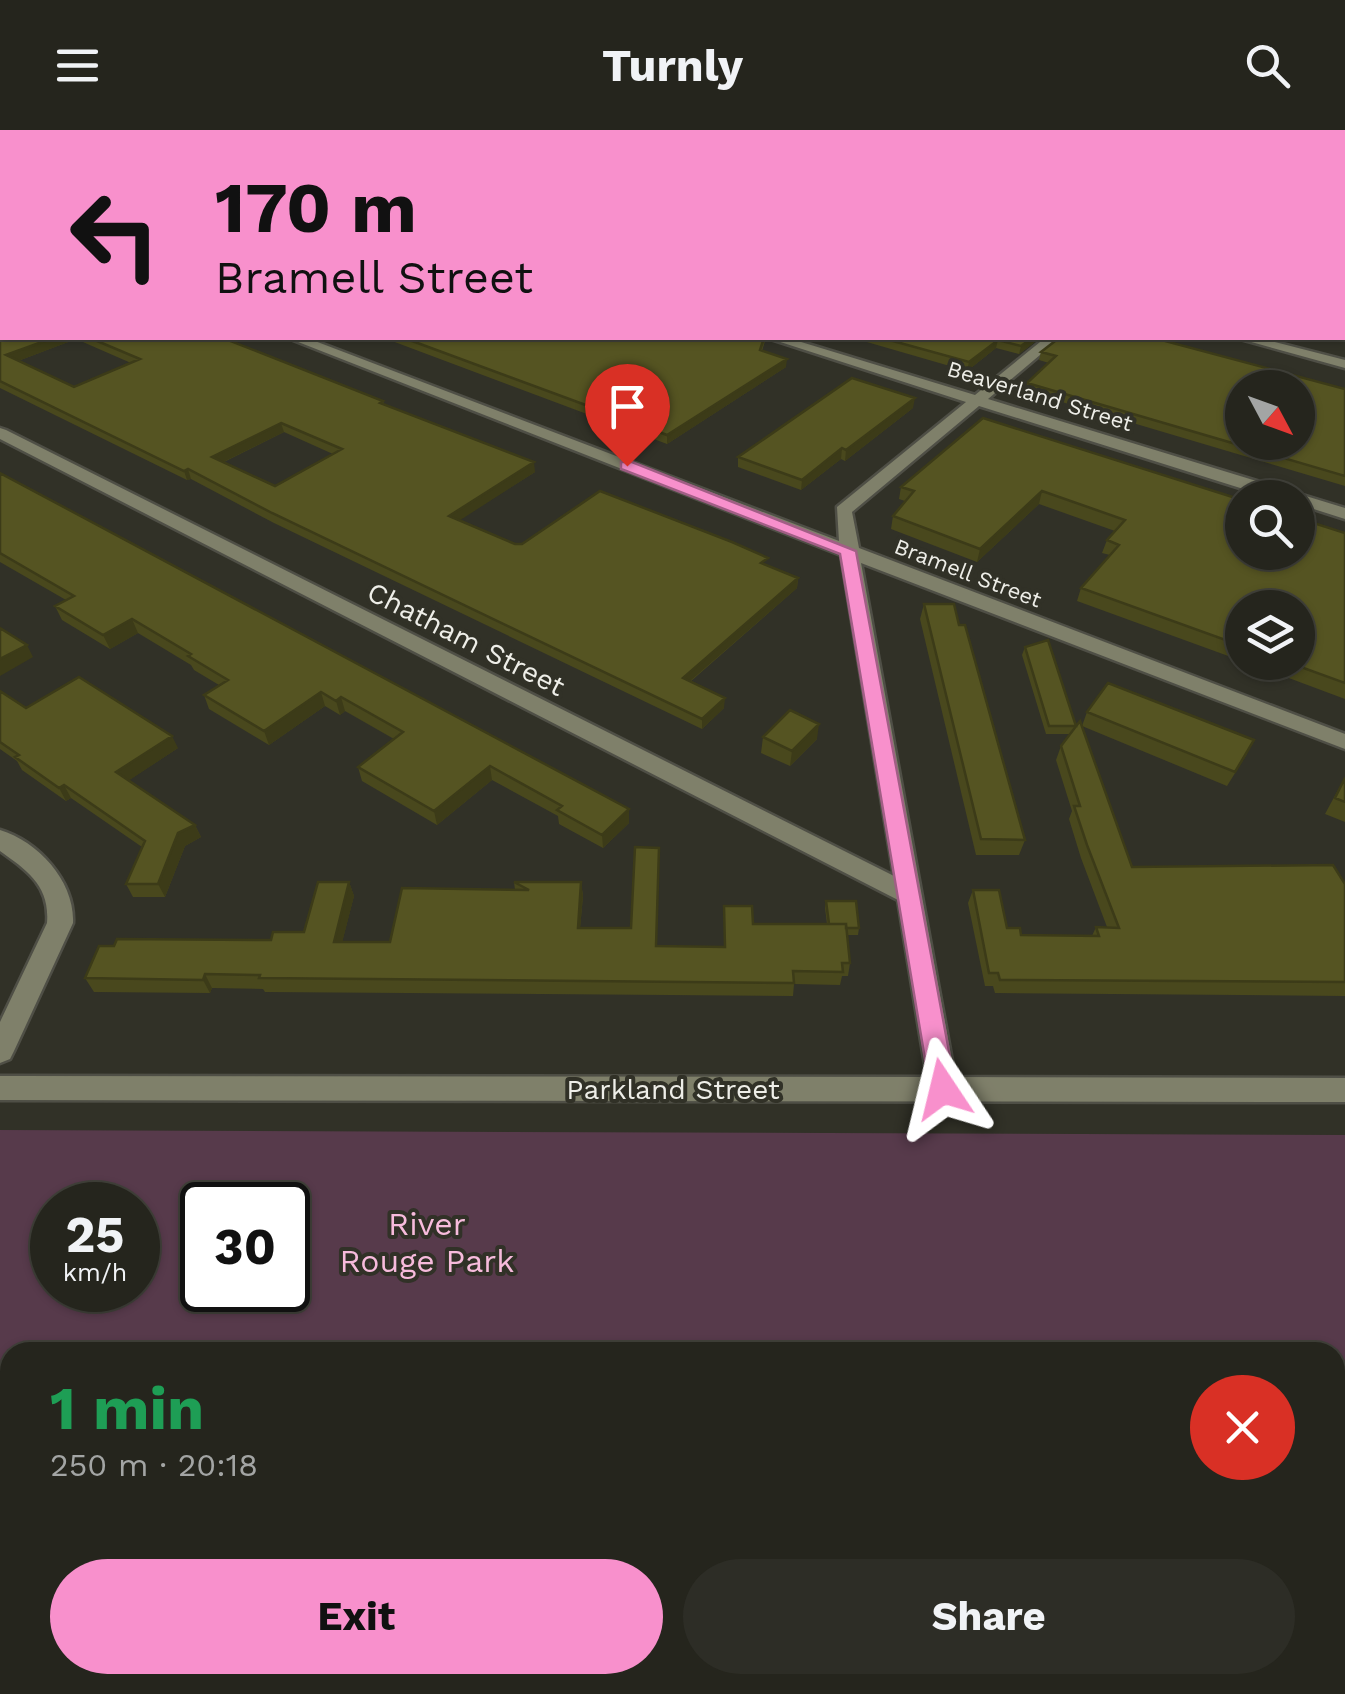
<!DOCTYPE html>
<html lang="en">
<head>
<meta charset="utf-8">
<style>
  :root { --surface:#25251d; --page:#2d2d26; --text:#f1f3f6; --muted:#a3a5a4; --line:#42423b; --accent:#f890cc }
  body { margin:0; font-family:"Work Sans",sans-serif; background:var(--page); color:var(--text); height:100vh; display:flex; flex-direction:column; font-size:38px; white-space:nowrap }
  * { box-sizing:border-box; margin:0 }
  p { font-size:32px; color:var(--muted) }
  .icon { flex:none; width:55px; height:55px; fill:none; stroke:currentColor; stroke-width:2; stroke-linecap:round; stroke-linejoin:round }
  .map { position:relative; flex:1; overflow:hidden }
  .drawer { position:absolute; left:0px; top:1212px; width:1345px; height:352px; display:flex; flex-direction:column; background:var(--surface); border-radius:30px 30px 0 0; box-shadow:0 2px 8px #0004,0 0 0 2px var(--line) }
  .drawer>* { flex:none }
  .top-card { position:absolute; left:0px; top:0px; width:1345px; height:210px; box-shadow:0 2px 8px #0004,0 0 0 2px var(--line); background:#f890cc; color:#111; overflow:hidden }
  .needle { width:65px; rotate:131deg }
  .tools { position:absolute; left:1225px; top:240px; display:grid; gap:20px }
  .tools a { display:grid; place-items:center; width:90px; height:90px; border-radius:50%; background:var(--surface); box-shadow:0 2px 8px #0004,0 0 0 2px var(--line); font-size:50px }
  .speed { position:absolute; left:30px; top:1052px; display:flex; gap:20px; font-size:50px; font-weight:700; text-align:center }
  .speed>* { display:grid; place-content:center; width:130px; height:130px; border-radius:50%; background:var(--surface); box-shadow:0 2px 8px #0004,0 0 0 2px var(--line); line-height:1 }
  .speed small { font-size:25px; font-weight:400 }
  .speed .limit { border:5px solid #111; border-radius:15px; background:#fff; color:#111 }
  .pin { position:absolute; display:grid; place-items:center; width:85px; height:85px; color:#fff; margin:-102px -42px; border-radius:50% 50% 50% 0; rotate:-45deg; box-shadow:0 0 10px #0007 }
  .pin .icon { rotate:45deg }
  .me { position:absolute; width:110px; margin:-55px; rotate:350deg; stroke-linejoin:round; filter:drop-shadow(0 0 8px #0008) }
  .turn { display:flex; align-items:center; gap:35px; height:210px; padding:0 50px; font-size:45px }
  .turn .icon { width:130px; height:130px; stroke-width:2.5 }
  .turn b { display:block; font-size:70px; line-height:85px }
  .round { display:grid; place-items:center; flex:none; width:105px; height:105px; border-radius:52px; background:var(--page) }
  .overview { display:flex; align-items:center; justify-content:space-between; height:170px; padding:0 50px }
  h1 { font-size:60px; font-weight:700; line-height:75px; color:#1e9e55 }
  .button { display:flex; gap:20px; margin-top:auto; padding:20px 50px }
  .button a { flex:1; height:115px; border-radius:60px; background:var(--accent); color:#111; font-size:40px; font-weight:700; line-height:115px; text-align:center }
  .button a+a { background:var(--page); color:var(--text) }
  header { display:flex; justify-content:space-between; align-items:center; height:130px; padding:0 50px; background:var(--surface); font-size:45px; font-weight:700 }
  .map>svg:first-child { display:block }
  .green { fill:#573a4b; fill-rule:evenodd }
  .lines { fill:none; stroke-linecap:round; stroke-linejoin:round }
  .minor-casing { stroke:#4f4f46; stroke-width:5 }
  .minor { fill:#7f806a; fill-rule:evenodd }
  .wall { fill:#49481d; fill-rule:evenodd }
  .shaded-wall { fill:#3c3b18 }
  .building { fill:#555422; stroke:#3c3b18; stroke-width:2.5; fill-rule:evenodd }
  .route { fill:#f890cc; stroke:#a15e85; stroke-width:2.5 }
  .labels { text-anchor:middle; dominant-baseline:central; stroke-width:8; stroke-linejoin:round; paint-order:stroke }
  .far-street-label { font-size:22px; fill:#eeeee8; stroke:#313127 }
  .street-label { font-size:28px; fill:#eeeee8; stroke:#313127 }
  .near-park-label { font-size:32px; fill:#f7bbdc; stroke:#313127 }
</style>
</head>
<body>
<header><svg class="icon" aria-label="menu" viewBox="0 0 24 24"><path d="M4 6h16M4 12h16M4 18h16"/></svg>Turnly<svg class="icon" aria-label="search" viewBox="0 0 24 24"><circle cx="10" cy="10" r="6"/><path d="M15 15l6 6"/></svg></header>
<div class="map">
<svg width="1345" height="1564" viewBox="0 0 1345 1564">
  <rect width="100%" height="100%" fill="#313127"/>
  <!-- green -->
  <path class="green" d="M0,1000l1345,5v559h-1345zM52,1075h86v85h-86zM202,1075h86v85h-86zM10,1222h1325v333h-1325z"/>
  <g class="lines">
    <defs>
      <path id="minor" d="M445,0h19l1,2h-17z
        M0,90l2,1v8l-2,-1z
        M288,208h19l532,203 -2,-34 129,-105 -198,-64h20l187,57 70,-57h15l-72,61 357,109v11l-47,-15v-6h-26l-293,-92 -127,106 7,36 486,186v15l-484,-186 94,514 390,1v24l-1345,-2v-24l927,1 -29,-177 -898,-461v-11l6,2 888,446 -53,-321z
        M1237,208h22l86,22v8z
        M0,700c39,12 75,52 73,93l-59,128 -4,8 -10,4v-41l47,-99c3,-37 -19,-52 -47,-72z"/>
    </defs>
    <!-- minor casing -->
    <use href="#minor" class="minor-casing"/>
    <!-- minor -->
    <use href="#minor" class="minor"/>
  </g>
  <!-- wall -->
  <path class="wall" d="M0,196l2,12h221l160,63 1,3 151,68 -76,48 56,24 252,22 31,12 -1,10 -107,94 34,26 -22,21 -428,-206 -83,-44 -4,1 -187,-92zM76,209l55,24 -57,24 -56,-26zM284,302l49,22 -58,32 -51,-24z
    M384,208h382l-4,13 24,16 -119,77z
    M853,208h187l-21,16 -23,-6 -29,23z
    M1041,222l304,37v97l-320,-95 2,-8 22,-20 -10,-3z
    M913,278l-68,53 -4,-2 -40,31 -63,-23v-10z
    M983,288l362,115v166l-99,-37h52l-56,-54v53l-165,-60 4,-13 29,-33 -8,-2 5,-13 8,-9 -76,-27 -62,58 -86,-33 2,-13 12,-15 -6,-2 2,-12z
    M0,343l629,336v14l-26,25 -44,-24 -1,-8 -66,-36 -55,45 -75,-44 -4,-14 36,-28 -49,-28 -5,4 -15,-9 -56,39 -60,-36 -5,-14 15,-10 -25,-15 -3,-5 -53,-32 -28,16 -48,-29 -7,-14 11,-6 -66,-38z
    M924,474l101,236 -6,15h-43l-56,-236z
    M1025,517l51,79h6l5,-14 160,42 -20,32 -145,-60 50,141 213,17v112l-350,-3 -2,-7h-8l-17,-83 5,-13 34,38 14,7 71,1 4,-9h11l-26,-69 -12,-39 3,-8 -16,-51 5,-14 10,-12h-25l-24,-79z
    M0,561l26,17 152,40 -49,32 66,45 6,12 -16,9 -20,51h-32l-7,-13 16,-37 -71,-49 -5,3 -44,-31 -5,-9 -17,-12z
    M763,607l54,2 -27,27 -29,-13z
    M1345,647v45l-20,-8z
    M349,752l5,14 -12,46h48l125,-52 -1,-8h67l2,14 -3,32 77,18 67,1v-41l29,18h74l-2,-16 1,-7 33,27 -1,7h-11l3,28 -2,13h-6l-2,9 -46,-1 -1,12 -528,-4 -2,-3 -51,-1 -2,5 -116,-1 -9,-14 219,-46z"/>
  <!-- shaded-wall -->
  <path class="shaded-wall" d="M53,208h22l1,1 -66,25 -4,-9z
    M1032,208h8l-21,16 2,-8z
    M998,210l-2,8 -29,23 2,-9z
    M787,229l-1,8 -119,77v-9z
    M915,268l-2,10 -68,53 1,-11z
    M281,293l3,9 -69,34 -3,-9z
    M842,318l-1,11 -40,31 1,-10z
    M534,332l1,10 -84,54 -2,-10z
    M188,339l3,10 -4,1 -3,-9z
    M1042,361l-3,13 -62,58 3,-13z
    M798,448l-1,10 -115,100 1,-10z
    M132,489l6,14 -28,16 -7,-14z
    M27,515l6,12 -33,19v-17z
    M321,562l4,14 -56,39 -5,-14z
    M341,567l4,14 -5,4 -4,-14z
    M725,568l-1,10 -22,21v-10z
    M819,594l-2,15 -27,27 2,-15z
    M172,606l6,12 -56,37 -6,-13z
    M490,636l2,14 -55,45 -3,-14z
    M64,655l7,13 -5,3 -7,-13z
    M629,679v14l-26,25 -1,-13z
    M195,695l6,12 -16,9 -20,51 -7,-13 20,-51z
    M349,752l5,14 -15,59 -5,-13z
    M581,752l2,14 -4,45 -1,-13z
    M205,844l7,14 -2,5 -7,-13z"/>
  <!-- building -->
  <path class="building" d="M0,0h407l10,2h-415v60l-2,-1z
    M515,0h830v40h-3v-38h-834z
    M1342,53h3v59l-2,-1 -1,7z
    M1342,125h3v66l-3,-1z
    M2,195v13h51l-47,17 68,32 66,-28 -50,-21h133l160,63 -3,2 154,59 -85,54 66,28h7l78,-53 132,51 36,16 -7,5 37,15 -115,100 42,20 -23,21 -430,-206 -84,-44 -4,2 -184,-90v-55zM281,293l61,26 -67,37 -63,-29z
    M404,208h360l-4,12 27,9 -120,76z
    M882,208h150l-11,8 -23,-6 -29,22z
    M1059,208h95l191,51v87l-318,-93 29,-27 -15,-4zM1242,258h56v54h-56z
    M852,248l63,20 -69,52 -4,-2 -40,32 -64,-23z
    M983,288l259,82v52h56v-34l47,15v150l-58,-21h11v-54h-56v38l-161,-58 38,-43 -12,-5 18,-20 -83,-29 -62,58 -87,-33 21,-25 -13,-4z
    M0,343l629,336 -27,26 -45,-25 5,-4 -72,-40 -56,45 -76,-44 45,-35 -62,-35 -5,4 -15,-9 -57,39 -60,-36 24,-15 -40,-24 3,-2 -59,-35 -29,16 -48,-29 19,-10 -74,-43z
    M924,474h30l5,21h6l60,215 -44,-1z
    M0,498l27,17 -27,14z
    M1048,510l28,86h-27l-24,-79z
    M79,547l93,59 -56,36 79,53 -17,8 -20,51h-32l19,-43 -81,-56 -5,3 -44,-31 4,-2 -19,-13v-51l26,17z
    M1108,553l146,57 -19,32 -148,-60z
    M790,580l29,14 -27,27 -29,-14z
    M1080,591l52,146 201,-2 12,19v98l-345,-2 -2,-7h-9l-16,-83h26l8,38h13l1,7 78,1 -3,-9 23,1 -32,-83 -13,-39h6l-19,-60z
    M1345,648v24l-10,-4z
    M635,717l24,1 -3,98 69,1 -1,-41h28l1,18h93l4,39h-8l1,9 -50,-1 1,12 -535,-5 1,-3 -55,-1 -2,6 -118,-2 14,-32h15l3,-7 154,1 2,-8h31l14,-50h31l-15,60h56l12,-54 127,2 -15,-8h67l-3,46h53z
    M826,771h30l3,27h-13v-4h-17z"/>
  <!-- route -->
  <path class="route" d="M621,332h11l224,89 100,538 -4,8 -9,3 -9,-3 -4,-8 -90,-535 -219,-85z"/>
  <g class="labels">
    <!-- far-street labels -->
    <g class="far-street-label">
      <text transform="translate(1040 266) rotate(17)">Beaverland Street</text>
      <text transform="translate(968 443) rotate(21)">Bramell Street</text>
    </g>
    <!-- street labels -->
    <g class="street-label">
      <text transform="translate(466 509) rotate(27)">Chatham Street</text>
      <text x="673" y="959">Parkland Street</text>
    </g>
    <!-- near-park labels -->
    <g class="near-park-label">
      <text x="427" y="1094">River<tspan x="427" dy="37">Rouge Park</tspan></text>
    </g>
  </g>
</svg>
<div class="tools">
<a><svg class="needle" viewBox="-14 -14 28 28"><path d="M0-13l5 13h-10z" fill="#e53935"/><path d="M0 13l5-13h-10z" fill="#a3a5a4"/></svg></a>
<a><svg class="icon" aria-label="search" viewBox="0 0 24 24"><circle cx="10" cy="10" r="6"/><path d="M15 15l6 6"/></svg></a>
<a><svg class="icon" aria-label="layers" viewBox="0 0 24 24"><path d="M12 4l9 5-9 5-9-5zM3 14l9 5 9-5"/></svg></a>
</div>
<div class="speed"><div>25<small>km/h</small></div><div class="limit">30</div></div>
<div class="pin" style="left:627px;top:336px;background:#d93025"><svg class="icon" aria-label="arrive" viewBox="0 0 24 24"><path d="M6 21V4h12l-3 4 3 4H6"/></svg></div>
<svg class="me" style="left:943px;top:959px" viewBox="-20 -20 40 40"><path d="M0-17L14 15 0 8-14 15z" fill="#f890cc" stroke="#fff" stroke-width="4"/></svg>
<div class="top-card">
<div class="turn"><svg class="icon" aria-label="left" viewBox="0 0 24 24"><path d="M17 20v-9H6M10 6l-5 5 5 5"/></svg><div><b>170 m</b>Bramell Street</div></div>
</div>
<section class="drawer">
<div class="overview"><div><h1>1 min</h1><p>250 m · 20:18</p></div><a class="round" style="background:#d93025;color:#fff"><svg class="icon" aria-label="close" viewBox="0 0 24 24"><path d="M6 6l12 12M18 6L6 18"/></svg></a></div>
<div class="button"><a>Exit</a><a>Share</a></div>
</section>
</div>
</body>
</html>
